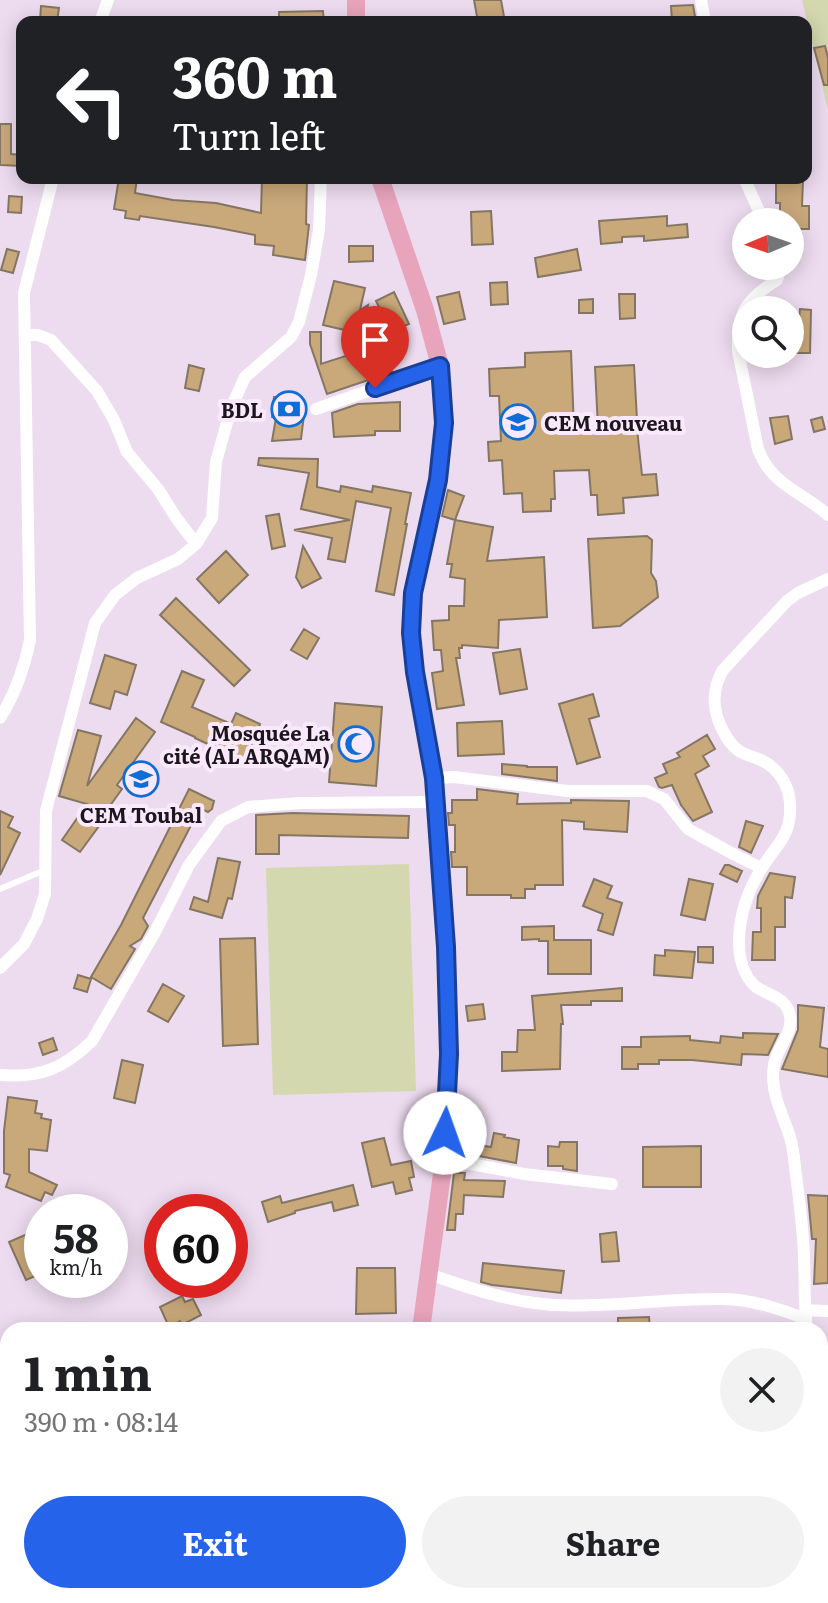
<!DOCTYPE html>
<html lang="en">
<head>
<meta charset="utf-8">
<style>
  :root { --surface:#fff; --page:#f2f2f2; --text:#202124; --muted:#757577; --accent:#2563eb }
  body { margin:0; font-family:Literata,serif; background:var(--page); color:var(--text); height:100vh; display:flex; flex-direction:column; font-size:30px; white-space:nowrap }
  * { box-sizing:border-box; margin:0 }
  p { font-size:26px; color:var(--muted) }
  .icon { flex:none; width:44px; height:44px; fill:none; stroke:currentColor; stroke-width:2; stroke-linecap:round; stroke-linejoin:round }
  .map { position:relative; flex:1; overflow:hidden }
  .panel { position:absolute; left:0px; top:1322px; width:828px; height:282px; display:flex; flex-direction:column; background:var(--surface); border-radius:24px 24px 0 0; box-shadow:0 4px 20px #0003 }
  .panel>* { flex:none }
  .guide { position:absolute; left:16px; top:16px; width:796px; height:168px; border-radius:16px; box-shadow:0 4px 20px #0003; background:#202124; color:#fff; overflow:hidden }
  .needle { width:52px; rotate:268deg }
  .fabs { position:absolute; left:732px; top:208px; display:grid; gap:16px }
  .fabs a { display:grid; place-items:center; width:72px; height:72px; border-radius:50%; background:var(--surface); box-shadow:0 4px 20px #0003; font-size:40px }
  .speed { position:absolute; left:24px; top:1194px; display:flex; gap:16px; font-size:40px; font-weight:700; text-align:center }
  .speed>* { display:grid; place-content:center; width:104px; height:104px; border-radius:50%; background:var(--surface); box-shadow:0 4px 20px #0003; line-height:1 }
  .speed small { font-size:20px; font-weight:400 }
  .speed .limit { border:12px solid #d22; background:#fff; color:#111 }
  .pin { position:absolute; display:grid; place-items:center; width:68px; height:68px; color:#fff; margin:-82px -34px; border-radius:50% 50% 50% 0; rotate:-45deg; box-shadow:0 0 8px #0007 }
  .pin .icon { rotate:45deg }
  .me { position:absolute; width:88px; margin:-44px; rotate:3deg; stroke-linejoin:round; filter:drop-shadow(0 0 6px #0008) }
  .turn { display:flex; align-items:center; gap:28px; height:168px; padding:0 24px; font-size:36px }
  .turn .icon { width:104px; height:104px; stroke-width:2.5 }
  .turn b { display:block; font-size:56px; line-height:68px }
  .round { display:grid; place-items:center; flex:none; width:84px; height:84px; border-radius:42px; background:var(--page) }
  .overview { display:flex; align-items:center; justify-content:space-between; height:136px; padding:0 24px }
  h1 { font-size:48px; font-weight:700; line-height:60px }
  .action { display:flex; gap:16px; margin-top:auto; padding:16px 24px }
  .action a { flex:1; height:92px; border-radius:48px; background:var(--accent); color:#fff; font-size:32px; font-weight:700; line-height:92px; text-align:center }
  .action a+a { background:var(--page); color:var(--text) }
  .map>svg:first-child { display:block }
  .green { fill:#d4d8af }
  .building { fill:#c9a87a; stroke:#847663; stroke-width:2 }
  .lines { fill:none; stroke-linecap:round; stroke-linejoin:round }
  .lane { stroke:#fff; stroke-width:6 }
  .street { stroke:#fff; stroke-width:12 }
  .primary { stroke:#e8a4bb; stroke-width:18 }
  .route-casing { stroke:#184099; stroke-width:20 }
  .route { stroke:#2563eb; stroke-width:14 }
  .labels { text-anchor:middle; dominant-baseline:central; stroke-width:8; stroke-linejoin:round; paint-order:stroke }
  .poi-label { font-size:20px; font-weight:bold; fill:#1c161d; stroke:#fae8fc; text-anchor:end }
</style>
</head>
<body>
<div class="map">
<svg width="828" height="1603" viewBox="0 0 828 1603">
  <rect width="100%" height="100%" fill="#eddbef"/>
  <!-- green -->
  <path class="green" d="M802,0h26v110z
    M409,864l7,227 -143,4 -7,-227z"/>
  <!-- building -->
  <path class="building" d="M474,0h27l4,22h-27z
    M693,5l3,17h-24l-1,-16z
    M41,6l18,2 -2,14 -17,-1z
    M323,11l1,11h-45v-10z
    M825,46l3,12v27h-4l-10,-37z
    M0,124h11v30l11,1v11l-22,-1z
    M119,178h18l-2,15 38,7 43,3 45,10 1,-35h45l-1,46 3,1 -4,35 -32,-5 1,-9 -19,-2v-9l-41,-8 -74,-11 -1,4 -14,-2 1,-7 -12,-2z
    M776,179l27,1 -1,26h7v23h-19v-7h-10v-19h-4z
    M9,196l13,1 -1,16 -13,-1z
    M491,211l2,33 -21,1 -1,-33z
    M667,216v10l20,-2 1,13 -44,4v-5l-22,1v5l-21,2 -2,-23z
    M349,246h24v15l-24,1z
    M7,249l12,3 -6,21 -12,-3z
    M577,249l4,21 -43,7 -3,-19z
    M334,281l31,7 -5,22 8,-5 -6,29 -39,-9z
    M507,282l1,22 -17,1 -1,-22z
    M394,292l15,32 -18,7 -15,-30z
    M459,292l6,27 -21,5 -7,-27z
    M619,294h16v24l-15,1z
    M593,299v14h-14v-13z
    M800,309l11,1 -1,43h-18l-2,-6v-28h9z
    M310,332h11v32l62,-20 9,28 -65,22 -17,-50z
    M571,351l3,79 24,-2 -3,-61 39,-2 4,73 4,37 14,-1 2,21 -35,3 1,15 -26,2 -1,-20h-6l-2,-25 -35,1 1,28h-4v12l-28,1 -1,-19 -18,1 -2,-34 -13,1 -1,-19 13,-1 -2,-45h-9l-1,-27 36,-2v-14z
    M189,365l15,4 -5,22 -14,-3z
    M274,397l13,2 2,9 16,-1 -4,32 -29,2 4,-23 -4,-1z
    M400,402v29h-25v4l-41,2 -2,-24 26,-9z
    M788,416l4,23 -17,5 -5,-26z
    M822,417l3,12 -11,3 -3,-12z
    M259,458l59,1 -1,28 23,5 1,-6 31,6 1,-6 38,7 -6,31h2l-13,71 -18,-4 15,-83 -35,-7 -11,61 -17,-3 4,-21 -38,-8 56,-10 -49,-11 8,-36 -51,-8z
    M448,490l16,6 -9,24 -13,-4z
    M279,514l6,32 -13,3 -6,-33z
    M455,520l38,7 -6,34 57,-4 3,60 -48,3 -1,28 -36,-3v3h-3l1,10h-4l8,47 -27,4 -5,-36 11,-2 -2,-21h-7l-2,-29 17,-1v-14h15l1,-27 -15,-2 2,-13h-5z
    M647,536l5,4 -1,33 5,8 2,16 -38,29 -27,2 -5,-89z
    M303,546l18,32 -19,10 -6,-11z
    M226,551l22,24 -29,28 -22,-24z
    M176,598l74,72 -16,16 -74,-71z
    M304,629l15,9 -12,21 -16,-9z
    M520,649l7,40 -27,5 -7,-41z
    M105,655l31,10 -9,30 -12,-4 -5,18 -20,-6z
    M182,671l22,9 -12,27 39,17 5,-11 24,11 -17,41 -33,-14 2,-5 -17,-8v-1l-34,-15z
    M593,694l6,22 -10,3 11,38 -23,7 -18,-60z
    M335,703l47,4 -6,79 -47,-4z
    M136,718l19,14 -38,53 5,4 -25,35 2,2 -19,26 -18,-12 25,-36 -28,-8 19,-66 23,6 -14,50z
    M502,721l2,33 -46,2 -1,-33z
    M707,735l8,14 -12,7 6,10 -14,8 17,38 -19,9 -12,-16 -9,-20 -10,3 -3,-1 -4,-9 12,-5 -4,-9 17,-7 -3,-4z
    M502,764l25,2v1h30v14l-55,-7z
    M189,789l25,12 -2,8 -4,3 -8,-4 -57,110 5,8 -7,13 -11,7 5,3 -24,40 -20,-12 30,-52z
    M477,789l41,5 -1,10 54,-1v-3l58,1 -2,31 -43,-3v-7l-22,-2 1,65h-28v4h-10v9h-14v-3h-44v-28h-15l-1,-15h4v-27h-6l-1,-12h4v-13h25z
    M0,811l13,6 -5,10 12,6 -20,42z
    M293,813l116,3 -1,22 -129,-3v19h-23v-39z
    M746,821l17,5 -12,27 -12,-6z
    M218,858l22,4 -8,37 -4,-1 -6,20 -32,-9 4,-12 14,5z
    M725,865h4l13,6 -5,11 -17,-8z
    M770,873l25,4 -3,21 -7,-1v30h-10v33h-23l1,-28h8v-24h-4l1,-12z
    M594,879l18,7 -5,12 15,5 -9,32 -15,-5 5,-16 -20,-8z
    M689,879l24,5 -8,36 -24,-5z
    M554,926v14h37v34h-43v-33h-9v-2l-17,1v-13z
    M255,938l3,106 -35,2 -3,-107z
    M698,947h15v16l-15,-1z
    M665,950l30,2 -3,26 -38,-3 1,-20 10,1z
    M78,975l13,4 -4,13 -13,-4z
    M163,984l21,12 -16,26 -20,-11z
    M622,988v13h-31v4h-30l2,19h-2l-1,45 -58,2v-19h15l1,-22h17l-3,-34z
    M483,1004l2,15 -17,2 -2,-15z
    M798,1005l26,3 -4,39 8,2v28l-46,-8 16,-39z
    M743,1033l35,1 -10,21 -26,-1 -1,11 -49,-5h-33v4h-21v5h-16v-22h19v-10l49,-1v4l30,3 1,-7 22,2z
    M53,1038l4,12 -14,5 -4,-12z
    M122,1060l21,5 -8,38 -21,-5z
    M8,1097l29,4 -2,12 7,1 -1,4 10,2 -4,31 -18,-2v23l28,13 -5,10 -7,-3 -4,9 -35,-14 4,-12 -6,-2v-42z
    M494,1133l11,2 -1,2 15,3 -3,23 -53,-10 2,-10 26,4z
    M384,1138l7,27 20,-4 3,16 -5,1 3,12 -16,4 -3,-12 -21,5 -10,-44z
    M560,1142h17v29l-14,-2v-3h-15v-20l11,1z
    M701,1146v41h-58v-40z
    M454,1173h11l-1,7 41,1 -2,16 -39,-2 -1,19h-7l-1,16h-8z
    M353,1185l5,20 -24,6 -2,-9 -37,9v2l-27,9 -6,-20 18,-6 2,7z
    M808,1195l20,1v87l-14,1 2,-45h-4z
    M34,1231l8,19v23l-16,7 -17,-38z
    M616,1232l3,29 -17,1 -2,-28z
    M483,1263l81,8 -3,22 -69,-8 -11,-3z
    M357,1268h38l1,45 -40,1z
    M182,1296l3,6 8,-3 8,16 -19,10 -2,-4 -11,6 -9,-20z
    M649,1317l1,13h-32v-12z"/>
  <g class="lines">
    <!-- lane -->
    <path class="lane" d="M0,889l45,-19"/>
    <!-- street -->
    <path class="street" d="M701,0l4,22
      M100,22l8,-22
      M744,178l20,44
      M781,266l-4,14c-32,20 -40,33 -39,71l20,98c13,36 44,43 70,66
      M25,335h13l13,5 46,51 17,29 13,32 31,37 19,30 19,25
      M316,409l124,-43
      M0,718c16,-25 24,-49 30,-78l-6,-347 29,-115
      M434,778l20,-1 113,14h80l17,8 24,30 47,26 26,13
      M0,968l24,-24 13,-25 8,-25 1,-83 49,-188 20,-28 22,-17 41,-19 18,-15 16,-26 4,-56 15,-54 14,-31 46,-40 8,-15 12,-47 8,-45 2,-52
      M0,1075c40,3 63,-6 92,-34l63,-109 34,-67 32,-44 27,-14 52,-4 135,-1
      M444,1159l80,15 88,10
      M429,1274c40,14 81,28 124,31 57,3 113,-7 170,-6 28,0 57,10 83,20
      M805,1310l23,1
      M807,1330c-3,-24 -2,-48 -3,-73 -1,-30 -5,-60 -9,-90 -1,-12 -3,-25 -7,-36 -6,-17 -14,-33 -15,-52 0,-5 0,-12 2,-18 4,-15 18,-29 15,-45 -3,-19 -22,-20 -35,-30 -12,-11 -16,-29 -16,-44 0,-26 9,-53 23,-74 15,-25 30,-32 28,-65 -1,-18 -12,-35 -29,-43 -7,-3 -15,-5 -22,-9 -9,-6 -13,-15 -18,-24 -9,-20 -9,-38 2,-57l64,-69 11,-8 30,-14
      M820,1438l8,28
      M97,1596l2,7
      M197,1603l18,-7
      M824,1603l4,-78"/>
    <!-- primary -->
    <path class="primary" d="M356,0v22
      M380,178l45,132 15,56 4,57 -6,57 -25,113 -2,40 4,39 19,106 12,169 3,107 -5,105 -23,171
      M386,1603l1,-7"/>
  </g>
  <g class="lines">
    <defs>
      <path id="route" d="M375,388l65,-22 4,57 -6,57 -25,113 -2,40 4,39 19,106 12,169 3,107 -4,79"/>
    </defs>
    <!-- route casing -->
    <use href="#route" class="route-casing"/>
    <!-- route -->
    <use href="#route" class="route"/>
  </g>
  <!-- icons -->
  <defs>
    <symbol id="bank-ring" viewBox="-11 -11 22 22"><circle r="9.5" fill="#fae8fc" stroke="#0f6dd6" stroke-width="1.5"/><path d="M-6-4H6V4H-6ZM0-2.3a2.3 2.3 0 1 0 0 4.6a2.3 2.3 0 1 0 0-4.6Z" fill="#0f6dd6"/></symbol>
    <symbol id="school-ring" viewBox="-11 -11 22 22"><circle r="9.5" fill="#fae8fc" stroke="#0f6dd6" stroke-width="1.5"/><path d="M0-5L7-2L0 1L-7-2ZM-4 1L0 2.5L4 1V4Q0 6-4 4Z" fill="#0f6dd6"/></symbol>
    <symbol id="mosque-ring" viewBox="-11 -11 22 22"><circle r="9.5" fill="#fae8fc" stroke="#0f6dd6" stroke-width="1.5"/><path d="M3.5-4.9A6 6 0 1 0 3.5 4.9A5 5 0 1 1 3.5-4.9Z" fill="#0f6dd6"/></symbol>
  </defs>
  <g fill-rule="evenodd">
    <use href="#bank-ring" x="269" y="389" width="40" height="40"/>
    <use href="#school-ring" x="498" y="402" width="40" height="40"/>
    <use href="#mosque-ring" x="336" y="724" width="40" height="40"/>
    <use href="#school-ring" x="121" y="759" width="40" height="40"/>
  </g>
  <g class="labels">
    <!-- poi labels -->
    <g class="poi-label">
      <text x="263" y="409">BDL</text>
      <text x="544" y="422" text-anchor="start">CEM nouveau</text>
      <text x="330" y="732">Mosquée La<tspan x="330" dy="23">cité (AL ARQAM)</tspan></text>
      <text x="141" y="814" text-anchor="middle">CEM Toubal</text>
    </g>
  </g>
</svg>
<div class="fabs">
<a><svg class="needle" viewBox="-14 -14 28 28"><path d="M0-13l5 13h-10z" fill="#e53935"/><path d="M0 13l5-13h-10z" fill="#757577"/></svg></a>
<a><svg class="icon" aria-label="search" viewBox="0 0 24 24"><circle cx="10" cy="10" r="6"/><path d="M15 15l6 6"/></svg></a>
</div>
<div class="speed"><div>58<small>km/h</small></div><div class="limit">60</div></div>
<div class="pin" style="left:375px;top:388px;background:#d93025"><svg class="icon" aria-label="arrive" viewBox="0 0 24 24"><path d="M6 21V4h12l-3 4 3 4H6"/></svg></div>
<svg class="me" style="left:445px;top:1133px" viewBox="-20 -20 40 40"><circle r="19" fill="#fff"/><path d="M0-13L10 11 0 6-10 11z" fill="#2563eb"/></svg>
<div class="guide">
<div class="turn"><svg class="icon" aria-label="left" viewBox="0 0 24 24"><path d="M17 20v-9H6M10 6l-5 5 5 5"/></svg><div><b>360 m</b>Turn left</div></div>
</div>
<section class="panel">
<div class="overview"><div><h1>1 min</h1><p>390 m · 08:14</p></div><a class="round"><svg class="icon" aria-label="close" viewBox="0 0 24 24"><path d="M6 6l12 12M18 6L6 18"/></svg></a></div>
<div class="action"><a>Exit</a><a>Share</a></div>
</section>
</div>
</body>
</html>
